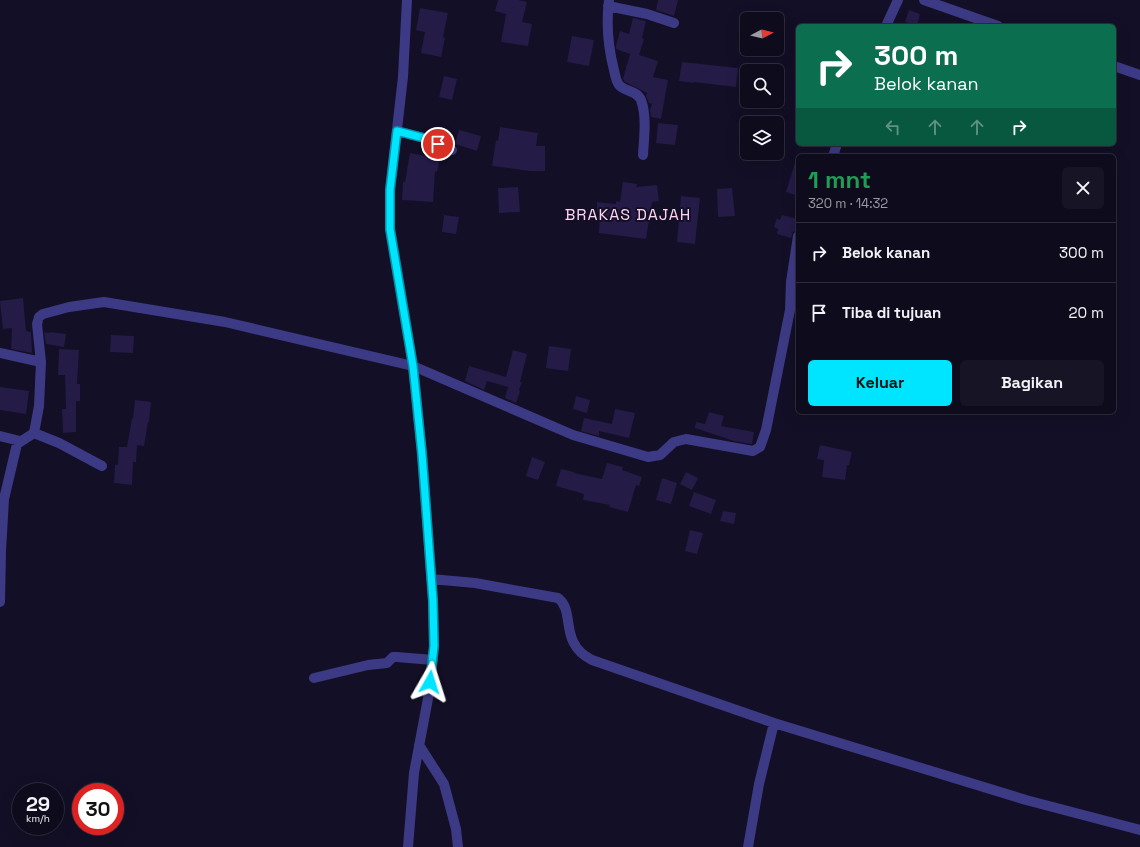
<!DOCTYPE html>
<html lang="id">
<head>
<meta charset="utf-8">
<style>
  :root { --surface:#0e0b1c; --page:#171425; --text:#f1f3f6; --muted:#9b9ba3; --line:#2e2b3b; --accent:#00e5ff }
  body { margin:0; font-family:"Space Grotesk",sans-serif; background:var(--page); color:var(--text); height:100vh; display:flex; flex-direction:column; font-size:15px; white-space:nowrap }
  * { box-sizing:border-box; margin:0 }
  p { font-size:13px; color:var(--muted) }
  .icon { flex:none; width:22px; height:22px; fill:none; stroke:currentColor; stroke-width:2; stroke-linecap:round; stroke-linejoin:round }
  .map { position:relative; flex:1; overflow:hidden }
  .drawer { position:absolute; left:796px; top:154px; width:320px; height:260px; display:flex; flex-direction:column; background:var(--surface); border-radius:6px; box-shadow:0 4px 16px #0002,0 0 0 1px var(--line) }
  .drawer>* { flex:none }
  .top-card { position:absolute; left:796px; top:24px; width:320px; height:122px; border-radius:6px; box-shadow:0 4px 16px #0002,0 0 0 1px var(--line); background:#0b6e4f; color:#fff; overflow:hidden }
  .needle { width:26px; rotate:83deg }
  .tools { position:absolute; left:740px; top:12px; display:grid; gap:8px }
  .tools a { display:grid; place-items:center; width:44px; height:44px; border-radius:6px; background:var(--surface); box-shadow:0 4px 16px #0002,0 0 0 1px var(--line); font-size:20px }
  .speed { position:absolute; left:12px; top:783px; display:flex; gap:8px; font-size:20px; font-weight:700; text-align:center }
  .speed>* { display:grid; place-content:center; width:52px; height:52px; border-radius:50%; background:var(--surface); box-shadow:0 4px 16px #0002,0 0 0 1px var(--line); line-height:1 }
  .speed small { font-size:10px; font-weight:400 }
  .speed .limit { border:6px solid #d22; background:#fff; color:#111 }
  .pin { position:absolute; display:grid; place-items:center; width:34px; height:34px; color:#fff; margin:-17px; border:2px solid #fff; border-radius:50%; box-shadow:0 1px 4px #0007 }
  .me { position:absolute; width:44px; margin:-22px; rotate:6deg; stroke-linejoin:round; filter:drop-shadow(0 0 3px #0008) }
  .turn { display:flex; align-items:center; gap:14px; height:84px; padding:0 12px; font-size:18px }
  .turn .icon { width:52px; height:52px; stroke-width:2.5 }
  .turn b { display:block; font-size:28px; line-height:34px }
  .lanes { display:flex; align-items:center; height:38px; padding:0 12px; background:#0003; justify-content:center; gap:20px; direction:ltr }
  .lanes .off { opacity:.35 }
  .round { display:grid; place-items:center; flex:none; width:42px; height:42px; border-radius:6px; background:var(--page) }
  .headline { display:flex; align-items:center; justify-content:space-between; height:68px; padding:0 12px }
  h1 { font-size:24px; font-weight:800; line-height:30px; color:#1e9e55 }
  .action { display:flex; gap:8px; margin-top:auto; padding:8px 12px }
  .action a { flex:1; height:46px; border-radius:6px; background:var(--accent); color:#111; font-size:16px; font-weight:800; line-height:46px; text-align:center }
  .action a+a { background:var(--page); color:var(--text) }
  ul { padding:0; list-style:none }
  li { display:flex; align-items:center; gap:12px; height:60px; padding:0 12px; border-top:1px solid var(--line) }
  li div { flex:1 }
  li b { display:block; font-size:15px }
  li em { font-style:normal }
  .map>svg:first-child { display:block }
  .building { fill:#241b47 }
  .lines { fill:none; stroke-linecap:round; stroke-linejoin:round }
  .minor { stroke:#3d3a85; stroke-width:10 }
  .route-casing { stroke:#0095a6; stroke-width:10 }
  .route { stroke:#00e5ff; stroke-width:7 }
  .labels { text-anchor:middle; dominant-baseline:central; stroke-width:4; stroke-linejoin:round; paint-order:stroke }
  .quarter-label { font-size:16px; letter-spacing:1px; fill:#ffd6f0; stroke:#130f26 }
</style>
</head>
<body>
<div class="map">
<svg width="1140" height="847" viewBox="0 0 1140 847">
  <rect width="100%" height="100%" fill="#130f26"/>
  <!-- building -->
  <path class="building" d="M498,0h20l9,2 -5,20 10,2 -4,22 -27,-4 5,-28 -11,-3z
    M658,0h20l-4,16 -18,-6z
    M420,8l28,5 -5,24 2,1 -4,19 -20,-4 4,-21 -9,-2z
    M909,10l11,4 -3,12 -12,-4z
    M633,18l13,3 -4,17 2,1 -5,16 19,6 -5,16 15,3 -7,39 -10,-2 -1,-7 2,-6 -3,-1 -3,-7 1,-3 -22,-11 -2,-3 7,-25 -14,-5v-3l4,-15 9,3z
    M572,36l22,4 -5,26 -22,-4z
    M682,62l56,6 -2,19 -42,-5v1l-15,-2z
    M444,76l13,3 -5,21 -13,-3z
    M658,123l20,2 -3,20 -19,-2z
    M500,127l38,6 -2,13h9v25h-15l-38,-5 4,-26 2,1z
    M459,130l22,6 -4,15 -22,-7z
    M410,153l30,6 -3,13 -2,-1 -2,31 -31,-2 1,-18h2z
    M796,160h2v36l-12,-4z
    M623,182l14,2 -1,3 21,-2 2,16 -7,1 -6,37 -47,-6 1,-21h-3v-10l19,2v-3l4,1z
    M518,187l2,25 -21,1 -1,-25z
    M732,188l3,28 -17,1 -1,-28z
    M681,196l19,2 -5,46 -18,-2z
    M444,215l15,2 -3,17 -14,-2z
    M782,215l16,4v11l-5,2 -2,6 -14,-4 1,-5 -4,-2 3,-9 3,2z
    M23,298l3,33 5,1 1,21 -21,-4 1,-21 -9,1 -3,-28z
    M44,332l6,1v-1l16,2 -2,13 -18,-3z
    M111,335l23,1 -1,17 -23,-1z
    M549,346l22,3 -3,22 -22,-3z
    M59,349l20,1 -2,34h3v17h-4v31l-13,1 -1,-24h4l-1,-34h-7z
    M513,350l14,4 -7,28h2l-3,8 1,1 -4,12 -11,-5 3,-11 -21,-6 -3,9 -19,-9 4,-15 37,11z
    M0,387l29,4 -3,23 -26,-4z
    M576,396l14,4 -3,13 -14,-4z
    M135,400l16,2 -2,20h-1l-4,24 -7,-1 -1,17h-3l-1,23 -18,-2 1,-18h3l1,-18h8l5,-29 1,1z
    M615,409l20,4 -6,25 -30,-7v5l-18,-5 3,-13 28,6z
    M709,412l15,4 -3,10 33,6 -2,12 -18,-3 -39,-13 1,-6 9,2z
    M820,445l32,7 -3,13h-2l-2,15 -23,-3 2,-17 -7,-1z
    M532,457l13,5 -7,18 -12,-4z
    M607,463l16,4 -1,3 20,7 -3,9 -3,-1 -8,27 -19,-5 1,-2 -27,-5 1,-6 -28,-8 5,-17 13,3v1l28,6z
    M686,472l12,6 -6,12 -12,-6z
    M662,478l15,5 -6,21 -15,-4z
    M694,492l22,8 -5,14 -22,-8z
    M723,511l13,2 -2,11 -14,-3z
    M690,530l13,3 -6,21 -12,-3z"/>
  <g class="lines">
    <!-- minor -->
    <path class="minor" d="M407,0l-4,77 -13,113v39l23,137 9,88 11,147 1,45 -5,47 -15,80 -6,74
      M609,0c-3,24 -1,47 5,70 1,5 2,11 5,15 6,7 18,5 22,15 6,17 3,37 2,55
      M924,0l74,26
      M608,6l39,8 27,9
      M886,26l12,-26
      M1114,66l26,9
      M397,131l27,7 28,12
      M833,156l4,-12
      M0,353l41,9
      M34,433l25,10 43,23
      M0,436l20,5
      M431,579l44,4 83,15c18,13 0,45 34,62l182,63 252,77 114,30
      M0,602l1,-51 3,-52 13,-55 17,-11 5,-27 2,-44 -4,-38 2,-7 4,-3 26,-7 35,-5 121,20 188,44 160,69 75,22 12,-2 14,-13 12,-3 67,12 7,-4 6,-17 24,-120 1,-28 7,-46
      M314,678l54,-13 19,-2 6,-6h4l36,3
      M419,745l25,39 12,45 2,18
      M748,847l11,-63 15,-61"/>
  </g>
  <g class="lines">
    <defs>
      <path id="route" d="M430,682l4,-36 -1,-45 -11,-147 -9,-88 -23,-137v-39l7,-59 27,7 14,6"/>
    </defs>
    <!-- route casing -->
    <use href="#route" class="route-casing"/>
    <!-- route -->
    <use href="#route" class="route"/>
  </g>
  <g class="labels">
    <!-- quarter labels -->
    <g class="quarter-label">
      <text x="628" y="214">BRAKAS DAJAH</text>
    </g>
  </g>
</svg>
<div class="tools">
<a><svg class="needle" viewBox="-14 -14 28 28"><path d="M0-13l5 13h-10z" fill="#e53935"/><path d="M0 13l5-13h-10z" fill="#9b9ba3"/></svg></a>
<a><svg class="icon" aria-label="search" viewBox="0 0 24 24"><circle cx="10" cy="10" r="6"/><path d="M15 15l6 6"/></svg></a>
<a><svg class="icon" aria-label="layers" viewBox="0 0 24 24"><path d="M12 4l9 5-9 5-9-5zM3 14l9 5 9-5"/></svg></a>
</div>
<div class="speed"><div>29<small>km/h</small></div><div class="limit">30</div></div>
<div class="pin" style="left:438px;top:144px;background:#d93025"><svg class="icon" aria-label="arrive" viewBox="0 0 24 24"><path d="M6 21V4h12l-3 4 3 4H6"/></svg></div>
<svg class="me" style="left:430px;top:682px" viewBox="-20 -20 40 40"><path d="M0-17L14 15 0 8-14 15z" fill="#00e5ff" stroke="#fff" stroke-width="4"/></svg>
<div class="top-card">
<div class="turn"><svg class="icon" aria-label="right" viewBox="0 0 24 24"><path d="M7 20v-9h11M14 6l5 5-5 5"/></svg><div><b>300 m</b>Belok kanan</div></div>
<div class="lanes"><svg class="icon off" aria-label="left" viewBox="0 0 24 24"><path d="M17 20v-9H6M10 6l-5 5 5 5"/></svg><svg class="icon off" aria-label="ahead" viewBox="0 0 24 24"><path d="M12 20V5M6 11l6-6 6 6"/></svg><svg class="icon off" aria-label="ahead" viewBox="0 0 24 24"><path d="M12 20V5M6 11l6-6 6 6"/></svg><svg class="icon" aria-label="right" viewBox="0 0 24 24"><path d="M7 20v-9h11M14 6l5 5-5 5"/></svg></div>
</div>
<section class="drawer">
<div class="headline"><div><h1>1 mnt</h1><p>320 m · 14:32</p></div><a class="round"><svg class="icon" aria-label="close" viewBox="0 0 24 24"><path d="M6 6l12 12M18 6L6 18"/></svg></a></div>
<ul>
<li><svg class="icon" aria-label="right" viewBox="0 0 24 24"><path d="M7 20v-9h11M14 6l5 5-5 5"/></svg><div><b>Belok kanan</b></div><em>300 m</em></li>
<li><svg class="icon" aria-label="arrive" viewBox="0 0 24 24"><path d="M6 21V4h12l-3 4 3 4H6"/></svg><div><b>Tiba di tujuan</b></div><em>20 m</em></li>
</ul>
<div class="action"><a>Keluar</a><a>Bagikan</a></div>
</section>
</div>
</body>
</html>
